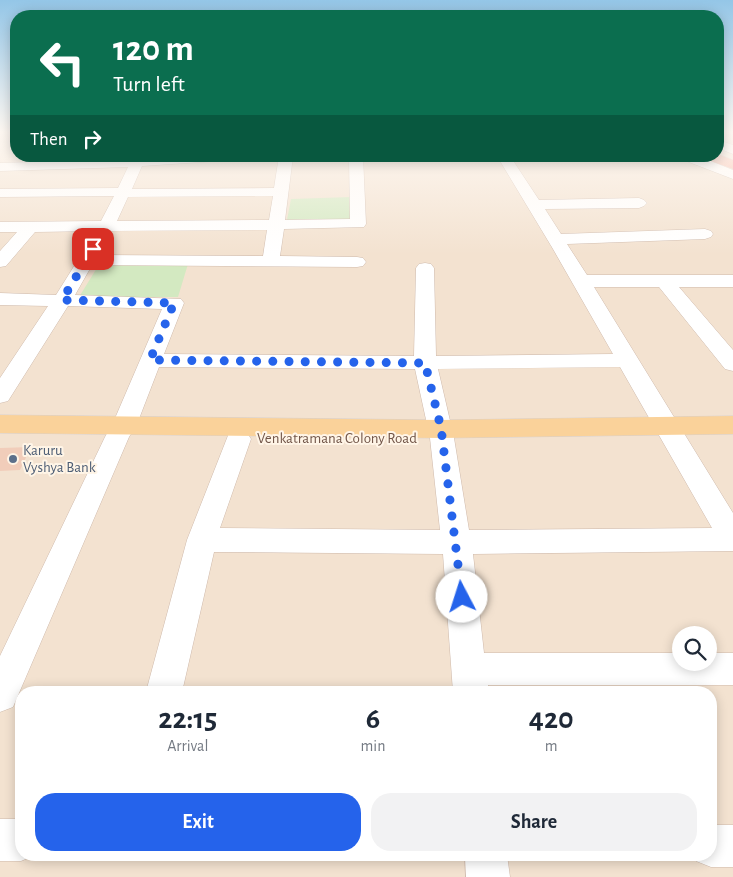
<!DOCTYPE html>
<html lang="en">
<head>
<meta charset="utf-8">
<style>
  :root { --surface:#fff; --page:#f2f2f3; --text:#1f2937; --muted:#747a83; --accent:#2563eb }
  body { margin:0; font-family:"Alegreya Sans",sans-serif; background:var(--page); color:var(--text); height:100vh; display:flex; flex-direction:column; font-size:19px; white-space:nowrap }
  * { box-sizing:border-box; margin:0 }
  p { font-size:16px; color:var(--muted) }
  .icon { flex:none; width:28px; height:28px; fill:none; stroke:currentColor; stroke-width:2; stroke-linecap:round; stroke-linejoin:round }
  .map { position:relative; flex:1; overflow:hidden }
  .panel { position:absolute; left:15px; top:686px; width:702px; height:175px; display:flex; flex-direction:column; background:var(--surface); border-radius:20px; box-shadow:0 2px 12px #0003 }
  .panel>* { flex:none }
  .guide { position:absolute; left:10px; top:10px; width:714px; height:152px; border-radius:20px; box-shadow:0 2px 12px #0003; background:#0b6e4f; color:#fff; overflow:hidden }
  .tools { position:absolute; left:672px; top:626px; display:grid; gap:10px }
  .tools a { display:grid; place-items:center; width:45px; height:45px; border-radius:50%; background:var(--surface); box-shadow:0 2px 12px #0003; font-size:25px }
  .pin { position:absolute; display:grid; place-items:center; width:42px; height:42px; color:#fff; margin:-21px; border-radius:10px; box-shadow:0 2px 8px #0006 }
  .me { position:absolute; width:55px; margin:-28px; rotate:355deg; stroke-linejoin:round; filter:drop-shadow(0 0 4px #0008) }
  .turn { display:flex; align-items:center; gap:18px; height:105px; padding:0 20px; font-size:22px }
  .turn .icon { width:65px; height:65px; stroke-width:2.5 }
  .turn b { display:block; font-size:35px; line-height:42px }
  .then { display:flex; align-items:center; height:48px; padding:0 20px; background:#0003; gap:10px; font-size:19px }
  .eta { display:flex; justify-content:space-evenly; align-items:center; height:85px; text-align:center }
  .eta b { font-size:30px; font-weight:700; line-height:35px }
  .action { display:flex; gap:10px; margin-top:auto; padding:10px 20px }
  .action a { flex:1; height:58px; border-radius:20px; background:var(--accent); color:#fff; font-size:20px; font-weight:700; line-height:58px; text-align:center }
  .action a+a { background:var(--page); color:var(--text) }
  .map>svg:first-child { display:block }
  .residential { fill:#f3e2d0; fill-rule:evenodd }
  .green { fill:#d3e9c1 }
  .building { fill:#f1cdba }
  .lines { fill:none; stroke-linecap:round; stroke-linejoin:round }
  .minor-casing { stroke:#cfbaac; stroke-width:1 }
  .major-casing { stroke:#d8d0cc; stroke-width:1 }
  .highway-casing { stroke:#d8d0cc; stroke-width:1 }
  .minor { fill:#fff; fill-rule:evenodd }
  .major { fill:#fad29a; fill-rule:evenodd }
  .highway { fill:#f5ad99; fill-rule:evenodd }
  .route { stroke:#2563eb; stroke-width:9; stroke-dasharray:0 16.2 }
  .service-dot { fill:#5c6f8a; stroke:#fff5e7; stroke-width:2 }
  .labels { text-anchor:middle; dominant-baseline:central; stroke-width:4; stroke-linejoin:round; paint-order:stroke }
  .street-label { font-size:15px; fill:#725649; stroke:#fff5e7 }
  .service-label { font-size:15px; fill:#4e5e75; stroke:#fff5e7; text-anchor:start }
</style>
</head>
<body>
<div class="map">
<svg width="733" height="877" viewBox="0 0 733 877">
  <rect width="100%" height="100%" fill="#fcf0e2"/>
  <!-- residential -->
  <path class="residential" d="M0,132h16v24h702v-24h15v745h-733zM681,635h28v27h-28zM21,692h690v163h-690z"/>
  <!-- green -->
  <path class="green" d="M351,197l-1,22 -63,1 4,-21z
    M100,263l88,1 -10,33h-99z"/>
  <!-- building -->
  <path class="building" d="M31,447l-11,23 -20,1v-23z"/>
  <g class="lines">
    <defs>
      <path id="minor" d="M718,140l15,5v9l-15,-6z
        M134,156h10l1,2 92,-2 -6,4 -89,6 -10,23 142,-1 5,-32h14l-8,64 65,-1 -1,-63h14l3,68 -2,3 -80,2 -4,27 77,1 6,1 3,4 -3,4 -6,1 -265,-2 -17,30 106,4 3,4 -20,51 250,2 2,-88 3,-4 6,-1 6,1 3,4 2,88 177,-2 -60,-105 -56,-93h13l29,44 100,-2 5,2 3,3 -3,3 -5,2 -94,1 16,25 144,-5 6,2 2,3 -2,3 -6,2 -138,5 20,31h146v12h-54l54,63v21l-8,-2 -66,-82h-65l139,226v38l-260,3 11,99h197v9h28v-9h24v32h-245l1,7h-36l-10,-138 -229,-2 -32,140h-36l41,-152 42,-107 9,-3 9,3 4,6 -31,89 220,2 -10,-92 -15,-69 -256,-2 -22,57 -8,13 -116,270 -13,5v-56l105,-219 8,-14 49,-114 -94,-3 -60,95 -8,2v-25l48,-72 -48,-1v-12l56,2 40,-64 -61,1 -29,34 -6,1v-16l17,-19h-17v-10l101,-1 13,-25 -114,1v-8l118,-1 10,-21 -128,4v-8l132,-4zM273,196l-4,24 -152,1 11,-24zM267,230l-4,26 -165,-1 14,-24zM620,367l92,161 -243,2 -15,-92 -16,-69z
        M680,156h18l35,14v9l-52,-20z
        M0,819h21v36h14l-14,6h-21z
        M711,825h22v42h-22l-15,-6 -2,-6h17z
        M465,855h42l3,22h-44z"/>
      <path id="major" d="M0,415l441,5 292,-4v18l-292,4 -441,-5z"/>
      <path id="highway" d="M718,154l15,6v9l-28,-10 -2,-3h15z"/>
    </defs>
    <!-- minor casing -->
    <use href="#minor" class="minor-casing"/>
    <!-- major casing -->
    <use href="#major" class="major-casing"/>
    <!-- highway casing -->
    <use href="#highway" class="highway-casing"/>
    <!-- minor -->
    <use href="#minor" class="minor"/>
    <!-- major -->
    <use href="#major" class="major"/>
    <!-- highway -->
    <use href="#highway" class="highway"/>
  </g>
  <!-- sky -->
  <linearGradient id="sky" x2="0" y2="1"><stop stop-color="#94c6e7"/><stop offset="0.52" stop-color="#fef8f2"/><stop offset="1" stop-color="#fef8f2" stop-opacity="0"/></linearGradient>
  <rect width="733" height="254" fill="url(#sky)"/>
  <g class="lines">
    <!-- route -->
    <path class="route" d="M93,249l-31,51 112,3 -24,57 275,3 16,65 21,169"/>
  </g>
  <!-- markers -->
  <circle class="service-dot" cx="13" cy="459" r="5"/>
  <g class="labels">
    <!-- street labels -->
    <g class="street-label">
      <text x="337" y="438">Venkatramana Colony Road</text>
    </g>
    <!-- service labels -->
    <g class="service-label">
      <text x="23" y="450">Karuru<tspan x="23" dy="17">Vyshya Bank</tspan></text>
    </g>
  </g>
</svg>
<div class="tools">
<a><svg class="icon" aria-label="search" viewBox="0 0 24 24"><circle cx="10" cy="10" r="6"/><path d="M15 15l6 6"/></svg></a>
</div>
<div class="pin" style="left:93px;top:249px;background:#d93025"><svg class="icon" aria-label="arrive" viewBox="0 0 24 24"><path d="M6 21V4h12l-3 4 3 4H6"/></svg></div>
<svg class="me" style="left:462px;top:597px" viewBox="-20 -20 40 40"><circle r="19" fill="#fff"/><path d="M0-13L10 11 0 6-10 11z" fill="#2563eb"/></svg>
<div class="guide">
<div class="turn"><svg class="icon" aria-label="left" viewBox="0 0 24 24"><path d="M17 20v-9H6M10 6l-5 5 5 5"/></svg><div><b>120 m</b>Turn left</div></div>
<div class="then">Then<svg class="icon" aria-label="right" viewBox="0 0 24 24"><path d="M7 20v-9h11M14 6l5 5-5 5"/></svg></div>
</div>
<section class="panel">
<div class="eta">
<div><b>22:15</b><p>Arrival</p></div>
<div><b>6</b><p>min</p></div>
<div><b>420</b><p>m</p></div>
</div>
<div class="action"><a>Exit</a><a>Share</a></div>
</section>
</div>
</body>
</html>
